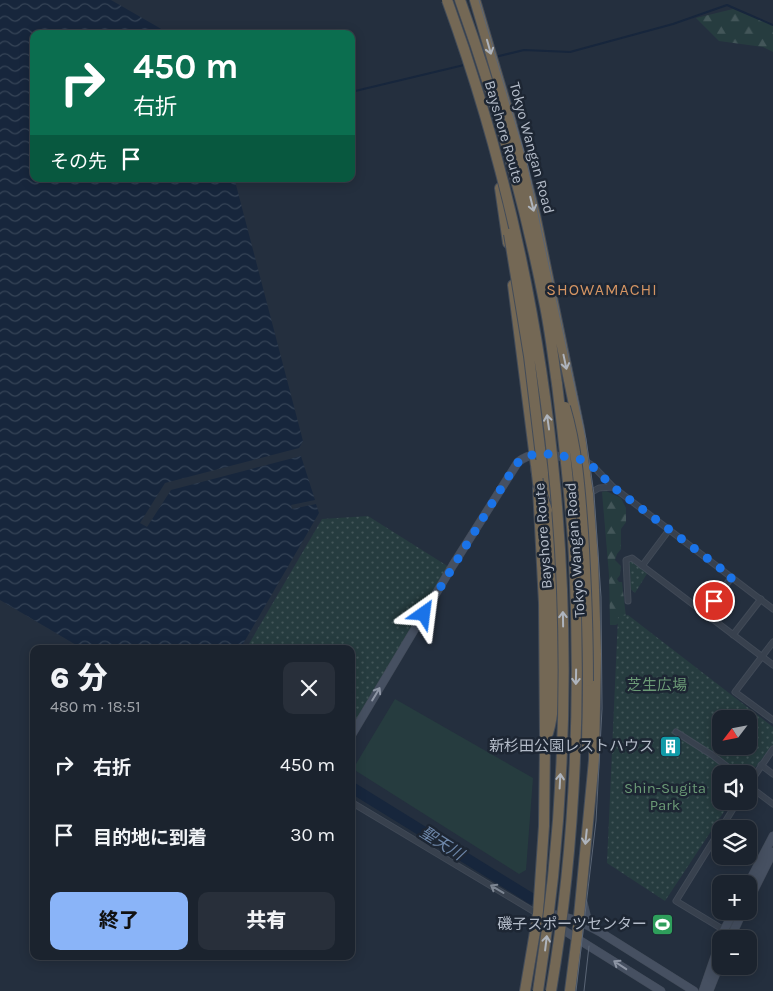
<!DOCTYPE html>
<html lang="ja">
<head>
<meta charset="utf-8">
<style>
  :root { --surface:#1b232e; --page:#282f3a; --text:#f1f3f6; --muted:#a0a4aa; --line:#39404a; --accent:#8ab4f8 }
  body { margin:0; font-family:Karla,"Noto Sans JP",sans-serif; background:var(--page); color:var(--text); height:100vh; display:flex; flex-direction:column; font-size:19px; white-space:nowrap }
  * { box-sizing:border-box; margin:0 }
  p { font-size:16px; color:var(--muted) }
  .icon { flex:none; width:28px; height:28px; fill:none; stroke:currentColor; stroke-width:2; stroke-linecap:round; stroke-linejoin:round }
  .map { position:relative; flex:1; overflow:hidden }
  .panel { position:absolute; left:30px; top:645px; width:325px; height:315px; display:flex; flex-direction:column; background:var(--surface); border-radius:10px; box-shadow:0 2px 12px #0003,0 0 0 1px var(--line) }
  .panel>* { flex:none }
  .top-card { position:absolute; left:30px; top:30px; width:325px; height:152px; border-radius:10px; box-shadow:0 2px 12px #0003,0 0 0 1px var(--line); background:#0b6e4f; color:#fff; overflow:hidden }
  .needle { width:32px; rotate:238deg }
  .buttons { position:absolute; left:712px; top:710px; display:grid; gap:10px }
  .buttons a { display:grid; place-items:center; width:45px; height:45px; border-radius:10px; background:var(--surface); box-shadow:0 2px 12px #0003,0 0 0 1px var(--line); font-size:25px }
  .pin { position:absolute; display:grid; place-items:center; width:42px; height:42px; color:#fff; margin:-21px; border:2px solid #fff; border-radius:50%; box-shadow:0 1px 5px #0007 }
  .me { position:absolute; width:55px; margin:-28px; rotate:31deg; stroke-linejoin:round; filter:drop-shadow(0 0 4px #0008) }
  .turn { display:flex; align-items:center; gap:18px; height:105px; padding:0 20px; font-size:22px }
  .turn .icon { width:65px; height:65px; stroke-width:2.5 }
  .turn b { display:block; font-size:35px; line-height:42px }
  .then { display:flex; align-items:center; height:48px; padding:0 20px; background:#0003; gap:10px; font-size:19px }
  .round { display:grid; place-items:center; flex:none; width:52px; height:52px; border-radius:10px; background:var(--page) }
  .head { display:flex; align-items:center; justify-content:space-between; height:85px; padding:0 20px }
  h1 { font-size:30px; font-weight:800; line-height:38px }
  .action { display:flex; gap:10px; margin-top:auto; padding:10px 20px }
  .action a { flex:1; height:58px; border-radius:10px; background:var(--accent); color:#111; font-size:20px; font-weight:800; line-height:58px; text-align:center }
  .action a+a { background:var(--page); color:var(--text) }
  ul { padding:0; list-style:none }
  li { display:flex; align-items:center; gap:15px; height:70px; padding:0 20px }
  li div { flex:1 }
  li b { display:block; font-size:19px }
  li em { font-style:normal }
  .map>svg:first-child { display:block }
  .grass { fill:#263c3f }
  .forest { fill:url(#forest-firs) }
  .park { fill:url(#park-dots); fill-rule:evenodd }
  .water { fill:url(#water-waves) }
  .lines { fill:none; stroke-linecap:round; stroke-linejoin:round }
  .stream { stroke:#17263c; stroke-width:2 }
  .river { stroke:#17263c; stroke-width:11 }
  .street-casing { stroke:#414a57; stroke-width:7 }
  .secondary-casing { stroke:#414a57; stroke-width:9 }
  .highway-casing { stroke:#434c59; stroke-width:12 }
  .street { stroke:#38414e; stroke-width:5 }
  .secondary { stroke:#465061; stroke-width:8 }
  .highway { stroke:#746855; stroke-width:10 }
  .tram { stroke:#5a6575; stroke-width:1 }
  .highway-bridge-casing { stroke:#434c59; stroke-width:12; stroke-linecap:butt }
  .highway-bridge { stroke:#746855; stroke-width:10 }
  .oneway { stroke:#aeb4bd }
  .oneway2 { stroke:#8e96a5 }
  .oneway3 { stroke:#7c8592 }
  .route { stroke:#1a73e8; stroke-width:9; stroke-dasharray:0 16.2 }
  .labels { text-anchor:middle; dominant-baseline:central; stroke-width:5; stroke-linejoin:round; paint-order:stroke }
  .street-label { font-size:15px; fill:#b4bcc9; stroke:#1d2633 }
  .park-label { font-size:15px; fill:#6b9a76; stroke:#1d2633 }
  .poi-label { font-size:15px; fill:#b4bcc9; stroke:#1d2633; text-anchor:end }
  .neighbourhood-label { font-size:16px; letter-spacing:1px; fill:#d59563; stroke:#1d2633 }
  .water-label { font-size:16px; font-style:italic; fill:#6d86a8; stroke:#1d2633 }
</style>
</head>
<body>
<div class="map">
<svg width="773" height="991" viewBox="0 0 773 991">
  <defs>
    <pattern id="forest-firs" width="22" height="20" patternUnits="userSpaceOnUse" patternTransform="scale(1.25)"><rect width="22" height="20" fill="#263c3f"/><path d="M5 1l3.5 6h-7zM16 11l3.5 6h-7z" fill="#435659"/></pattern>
    <pattern id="park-dots" width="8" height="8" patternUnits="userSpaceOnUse" patternTransform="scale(1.25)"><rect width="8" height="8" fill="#263c3f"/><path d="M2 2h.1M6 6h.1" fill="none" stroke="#435659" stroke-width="1.8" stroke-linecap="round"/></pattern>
    <pattern id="water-waves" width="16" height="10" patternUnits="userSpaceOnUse" patternTransform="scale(1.25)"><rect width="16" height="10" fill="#17263c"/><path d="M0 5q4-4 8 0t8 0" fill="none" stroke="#364457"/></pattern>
  </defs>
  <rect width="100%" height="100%" fill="#242f3e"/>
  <!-- grass -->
  <path class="grass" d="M395,699l138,79 -7,92 -7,4 -166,-105z"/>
  <!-- forest -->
  <path class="forest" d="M733,9l40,16v27l-10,-5 -44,-6 -23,-23z
    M606,491l15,7 5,10v14l-5,7v20l-4,5 -2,6 6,6 -1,9 -3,4 2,3h3l4,35 -10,8h-6l-1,-50 -7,-83z"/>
  <!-- park -->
  <path class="park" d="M368,516l81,51 -98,165v-83h-105l76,-130z
    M634,560l14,12 -13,21 -6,-5 -2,-25z
    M628,615l145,112v18l-24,30 -28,-1v27h10l-66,100 -58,-38 11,-246zM721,719h28v27h-28z"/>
  <!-- water -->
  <path class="water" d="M0,0h111l59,34h-136v145h208l-7,2 68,260 -4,7 -134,35 -25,40 7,4 24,-37 130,-34 14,44 -24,5 1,4 24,-5 3,9 -79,136h-157l-83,-49z"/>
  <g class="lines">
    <!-- stream -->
    <path class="stream" d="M495,57l29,-7 46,2 103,-28 54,-19 46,20
      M351,92l113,-27"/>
    <!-- river -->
    <path class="river" d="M351,787l181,112"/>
    <defs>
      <path id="street" d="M584,460l9,6 20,21 160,122
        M588,494l11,-6 14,-1
        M642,566l27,-36
        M628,601l-2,-41 6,-2 141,107
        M704,613l28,-36
        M733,635l28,-36
        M773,642l-38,50 38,28
        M676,732l36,23 25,19
        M761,765l12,9
        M749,784l24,-35
        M749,786l24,18
        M351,802l187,112
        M724,930l-48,-29 62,-100"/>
      <path id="secondary" d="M351,736l102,-171 65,-103c15,-13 34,-6 52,-4
        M748,884l25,-48
        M749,900l24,-48
        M583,902l4,16 8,9
        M543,914l15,1 21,6 21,11 94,59
        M544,918l117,73
        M730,939l13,-28
        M703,991l21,-61 10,-19
        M709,991l12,-30"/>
      <path id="highway" d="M460,0c35,98 64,200 84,301 6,28 9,56 13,83
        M475,0l35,119 25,96 44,214 9,65 5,64 3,96 -2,106 -17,177 -7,54
        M500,188l8,55
        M513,285l24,189
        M543,473c7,60 10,120 10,180 0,27 3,54 -5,80
        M587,745l1,-64
        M525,991l13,-77 6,-88 1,-83 -1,-140 -6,-115"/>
    </defs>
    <!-- street casing -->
    <use href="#street" class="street-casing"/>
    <!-- secondary casing -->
    <use href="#secondary" class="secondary-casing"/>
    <!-- highway casing -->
    <use href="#highway" class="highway-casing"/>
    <!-- street -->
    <use href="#street" class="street"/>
    <!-- secondary -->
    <use href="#secondary" class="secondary"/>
    <!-- highway -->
    <use href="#highway" class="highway"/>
    <!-- tram -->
    <path class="tram" d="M479,0l48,162 59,277 8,55 7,103 1,112 -6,112 -20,170
      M584,991l5,-45"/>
    <defs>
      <path id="highway-bridge" d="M447,0c115,315 144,660 91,991
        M509,234l20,122 14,117
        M565,407c12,40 15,83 18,125 3,50 5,99 5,149
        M536,465l2,18 9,27
        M551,991c24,-141 30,-290 23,-434 -3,-57 -10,-115 -17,-173"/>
    </defs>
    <!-- highway-bridge casing -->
    <use href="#highway-bridge" class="highway-bridge-casing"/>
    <!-- highway-bridge -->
    <use href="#highway-bridge" class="highway-bridge"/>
  </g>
  <!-- one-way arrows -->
  <defs><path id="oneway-shaft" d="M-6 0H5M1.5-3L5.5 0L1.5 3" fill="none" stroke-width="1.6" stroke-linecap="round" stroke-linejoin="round" transform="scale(1.25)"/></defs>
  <g class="oneway">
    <use href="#oneway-shaft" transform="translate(489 47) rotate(74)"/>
    <use href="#oneway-shaft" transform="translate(532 204) rotate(76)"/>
    <use href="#oneway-shaft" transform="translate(565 362) rotate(78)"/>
    <use href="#oneway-shaft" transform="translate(548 422) rotate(-98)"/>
    <use href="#oneway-shaft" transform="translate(563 619) rotate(-91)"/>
    <use href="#oneway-shaft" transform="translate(576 677) rotate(91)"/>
    <use href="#oneway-shaft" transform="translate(560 781) rotate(-87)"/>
    <use href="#oneway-shaft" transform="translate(586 837) rotate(96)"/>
    <use href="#oneway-shaft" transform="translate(546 943) rotate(-83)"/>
  </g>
  <g class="oneway2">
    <use href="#oneway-shaft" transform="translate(376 694) rotate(-59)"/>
    <use href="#oneway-shaft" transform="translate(620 965) rotate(-147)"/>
  </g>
  <use class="oneway3" href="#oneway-shaft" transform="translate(497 889) rotate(-149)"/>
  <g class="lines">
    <!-- route -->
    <path class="route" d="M424,614l91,-148c15,-21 47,-9 69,-6l4,2 25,25 119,90 -18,24"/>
  </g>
  <!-- icons -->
  <defs>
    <symbol id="building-square" viewBox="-11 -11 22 22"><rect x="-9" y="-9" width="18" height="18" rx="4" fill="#0f9aa8" stroke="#1d2633"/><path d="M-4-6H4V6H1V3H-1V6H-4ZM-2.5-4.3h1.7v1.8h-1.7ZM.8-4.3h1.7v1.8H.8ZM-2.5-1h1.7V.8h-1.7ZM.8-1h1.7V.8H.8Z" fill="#fff"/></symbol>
    <symbol id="stadium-square" viewBox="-11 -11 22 22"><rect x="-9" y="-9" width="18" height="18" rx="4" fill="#2e9e5b" stroke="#1d2633"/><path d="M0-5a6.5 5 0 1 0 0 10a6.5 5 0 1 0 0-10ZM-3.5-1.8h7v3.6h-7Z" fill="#fff"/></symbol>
  </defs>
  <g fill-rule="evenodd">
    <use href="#building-square" x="658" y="734" width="25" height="25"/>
    <use href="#stadium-square" x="650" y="912" width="25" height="25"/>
  </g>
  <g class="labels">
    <!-- street labels -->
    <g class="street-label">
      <text transform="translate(504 132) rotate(74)">Bayshore Route</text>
      <text transform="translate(532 148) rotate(75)">Tokyo Wangan Road</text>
      <text transform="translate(543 536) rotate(-94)">Bayshore Route</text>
      <text transform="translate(575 550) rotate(-94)">Tokyo Wangan Road</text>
    </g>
    <!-- park labels -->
    <g class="park-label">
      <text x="657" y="685">芝生広場</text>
      <text x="665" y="788">Shin-Sugita<tspan x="665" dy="17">Park</tspan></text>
    </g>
    <!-- poi labels -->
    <g class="poi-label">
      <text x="654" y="746">新杉田公園レストハウス</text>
      <text x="647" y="924">磯子スポーツセンター</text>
    </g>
    <!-- neighbourhood labels -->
    <g class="neighbourhood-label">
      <text x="602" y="289">SHOWAMACHI</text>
    </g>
    <!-- water labels -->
    <g class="water-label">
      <text transform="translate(442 843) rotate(32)">聖天川</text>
    </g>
  </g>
</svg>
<div class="buttons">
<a><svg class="needle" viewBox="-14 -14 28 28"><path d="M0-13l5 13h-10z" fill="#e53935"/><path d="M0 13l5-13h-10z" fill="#a0a4aa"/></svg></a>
<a><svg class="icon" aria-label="sound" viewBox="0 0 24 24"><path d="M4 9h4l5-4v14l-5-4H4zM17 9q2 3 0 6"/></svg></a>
<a><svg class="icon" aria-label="layers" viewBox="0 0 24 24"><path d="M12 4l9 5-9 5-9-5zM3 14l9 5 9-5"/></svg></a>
<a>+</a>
<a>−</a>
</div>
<div class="pin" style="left:714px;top:601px;background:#d93025"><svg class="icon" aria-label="arrive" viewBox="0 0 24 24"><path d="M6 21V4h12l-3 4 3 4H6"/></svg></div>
<svg class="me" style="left:424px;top:614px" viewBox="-20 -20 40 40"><path d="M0-17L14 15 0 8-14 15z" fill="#1a73e8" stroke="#fff" stroke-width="4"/></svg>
<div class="top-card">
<div class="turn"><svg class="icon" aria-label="right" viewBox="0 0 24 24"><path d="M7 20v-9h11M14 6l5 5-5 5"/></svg><div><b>450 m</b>右折</div></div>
<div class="then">その先<svg class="icon" aria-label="arrive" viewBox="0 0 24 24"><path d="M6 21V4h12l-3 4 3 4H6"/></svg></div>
</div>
<section class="panel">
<div class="head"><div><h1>6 分</h1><p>480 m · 18:51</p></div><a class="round"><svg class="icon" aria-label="close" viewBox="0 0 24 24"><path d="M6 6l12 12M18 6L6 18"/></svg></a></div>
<ul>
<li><svg class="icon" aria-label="right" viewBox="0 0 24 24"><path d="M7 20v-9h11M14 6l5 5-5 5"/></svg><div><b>右折</b></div><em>450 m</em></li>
<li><svg class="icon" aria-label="arrive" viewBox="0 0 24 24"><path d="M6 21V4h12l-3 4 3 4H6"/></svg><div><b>目的地に到着</b></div><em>30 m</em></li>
</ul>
<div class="action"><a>終了</a><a>共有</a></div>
</section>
</div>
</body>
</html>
